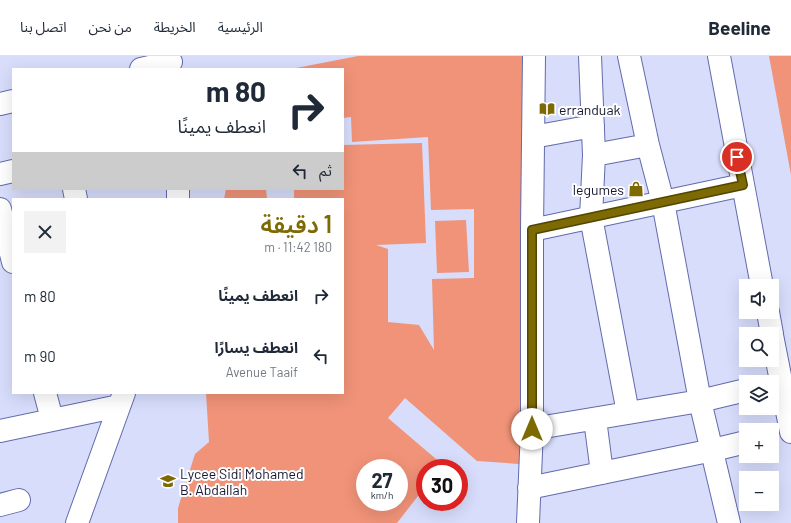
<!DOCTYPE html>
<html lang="ar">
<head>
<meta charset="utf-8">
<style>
  :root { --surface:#fff; --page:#f2f2f3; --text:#1f2937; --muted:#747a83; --line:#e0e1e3; --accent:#7d6a03 }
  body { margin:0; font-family:Barlow,"Noto Sans Arabic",sans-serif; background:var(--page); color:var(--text); direction:rtl; height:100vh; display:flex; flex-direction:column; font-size:15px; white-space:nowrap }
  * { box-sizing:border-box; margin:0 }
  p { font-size:13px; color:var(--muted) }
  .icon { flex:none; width:22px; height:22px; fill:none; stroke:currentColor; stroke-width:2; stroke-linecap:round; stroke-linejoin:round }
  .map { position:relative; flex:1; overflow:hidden; direction:ltr }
  .side { position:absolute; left:12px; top:142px; width:332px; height:196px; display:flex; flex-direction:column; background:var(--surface); border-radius:0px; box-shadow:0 4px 16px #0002; direction:rtl }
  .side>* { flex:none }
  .banner { position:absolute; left:12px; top:12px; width:332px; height:122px; border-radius:0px; box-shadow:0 4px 16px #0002; direction:rtl; background:#fff; color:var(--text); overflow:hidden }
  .fabs { position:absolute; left:739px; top:223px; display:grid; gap:8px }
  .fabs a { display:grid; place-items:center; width:40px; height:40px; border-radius:0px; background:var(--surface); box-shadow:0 4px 16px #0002; font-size:20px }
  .speed { position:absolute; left:356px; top:403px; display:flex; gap:8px; font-size:20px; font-weight:700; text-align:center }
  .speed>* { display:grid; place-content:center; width:52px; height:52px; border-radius:50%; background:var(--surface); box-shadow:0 4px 16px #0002; line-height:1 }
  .speed small { font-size:10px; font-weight:400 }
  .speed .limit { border:6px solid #d22; background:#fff; color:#111 }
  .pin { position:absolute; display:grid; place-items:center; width:34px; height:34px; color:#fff; margin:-17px; border:2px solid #fff; border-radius:50%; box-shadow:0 1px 4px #0007 }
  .me { position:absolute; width:44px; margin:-22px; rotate:0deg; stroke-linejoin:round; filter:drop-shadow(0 0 3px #0008) }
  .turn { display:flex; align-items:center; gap:14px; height:84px; padding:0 12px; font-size:18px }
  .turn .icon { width:52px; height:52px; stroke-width:2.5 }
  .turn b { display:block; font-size:28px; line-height:34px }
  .then { display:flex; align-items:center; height:38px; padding:0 12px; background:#0003; gap:8px; font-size:15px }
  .round { display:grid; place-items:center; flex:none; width:42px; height:42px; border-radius:0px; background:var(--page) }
  .headline { display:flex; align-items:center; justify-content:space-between; height:68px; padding:0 12px }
  h1 { font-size:24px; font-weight:600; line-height:30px; color:var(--accent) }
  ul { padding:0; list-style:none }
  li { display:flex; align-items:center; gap:12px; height:60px; padding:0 12px }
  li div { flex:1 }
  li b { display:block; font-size:15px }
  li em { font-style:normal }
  header { display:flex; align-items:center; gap:24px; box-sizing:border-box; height:56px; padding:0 20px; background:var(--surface); border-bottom:1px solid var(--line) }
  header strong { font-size:19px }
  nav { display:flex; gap:22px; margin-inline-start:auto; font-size:14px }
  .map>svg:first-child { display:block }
  .green { fill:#f09378; fill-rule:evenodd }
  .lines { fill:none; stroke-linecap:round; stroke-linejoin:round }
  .minor-casing { stroke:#626bac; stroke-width:24 }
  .minor { stroke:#fff; stroke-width:22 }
  .route-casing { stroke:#514502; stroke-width:10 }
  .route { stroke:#7d6a03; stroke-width:7 }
  .labels { text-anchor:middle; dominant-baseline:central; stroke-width:4; stroke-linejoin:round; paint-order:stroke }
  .poi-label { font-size:14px; fill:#141731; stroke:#fff; text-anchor:start }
</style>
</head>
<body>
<header>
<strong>Beeline</strong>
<nav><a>الرئيسية</a><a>الخريطة</a><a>من نحن</a><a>اتصل بنا</a></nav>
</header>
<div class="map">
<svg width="791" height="467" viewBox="0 0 791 467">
  <rect width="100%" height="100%" fill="#d7ddfb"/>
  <!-- green -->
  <path class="green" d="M358,0h167l-6,408 -42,-3 -72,-63 -17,20 55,47 -3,3h-15v19l-28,36h-219v-15l17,-54 14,-12 -3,-49h137v-194h-49v-10h49v-44l79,-2 4,100 -50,2 12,4v73l31,3 15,25 -2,-71 42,-1v-69l-43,1 -3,-73 -76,5 -1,-25 -8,1v-49h-52zM365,412h34v34h-34z
    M769,0h22v119z
    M226,133h40l1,10h-43z
    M466,164l3,52 -32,1 -2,-52z"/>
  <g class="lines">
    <defs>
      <path id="minor" d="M590,0l4,99 -3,62 37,196 72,-12 46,-11
        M629,0l19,89 15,57 37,199 29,122
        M719,0l43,230
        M141,13l30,-7
        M0,48l13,-3
        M533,81l60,-11
        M594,99l54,-10
        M0,118l13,-3
        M74,133l2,10
        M178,143v-10
        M0,153l13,53
        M532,174l211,-45
        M768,256l4,22
        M772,279l19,97
        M45,337l7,26
        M595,363l7,54
        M532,373l96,-16
        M0,375l119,-25
        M529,432l184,-38 33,-8
        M0,449l19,-5
        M77,467l47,-130
        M528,467l4,-94v-199l2,-174"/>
    </defs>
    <!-- minor casing -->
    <use href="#minor" class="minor-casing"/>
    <!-- minor -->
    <use href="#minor" class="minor"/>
  </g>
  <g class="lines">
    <defs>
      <path id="route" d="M532,373v-199l211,-45 -6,-28"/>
    </defs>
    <!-- route casing -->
    <use href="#route" class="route-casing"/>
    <!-- route -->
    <use href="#route" class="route"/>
  </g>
  <!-- icons -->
  <defs>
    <symbol id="library-bare" viewBox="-9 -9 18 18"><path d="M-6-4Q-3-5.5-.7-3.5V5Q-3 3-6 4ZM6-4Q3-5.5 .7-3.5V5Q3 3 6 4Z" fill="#7d6a03" stroke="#fff" stroke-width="2.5" paint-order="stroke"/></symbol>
    <symbol id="shop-bare" viewBox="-9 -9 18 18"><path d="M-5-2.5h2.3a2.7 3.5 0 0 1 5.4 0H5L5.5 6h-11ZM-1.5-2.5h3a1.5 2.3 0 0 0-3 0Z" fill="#7d6a03" stroke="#fff" stroke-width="2.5" paint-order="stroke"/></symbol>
    <symbol id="school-bare" viewBox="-9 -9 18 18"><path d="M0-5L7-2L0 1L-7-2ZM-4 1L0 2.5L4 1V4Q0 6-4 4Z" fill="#7d6a03" stroke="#fff" stroke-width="2.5" paint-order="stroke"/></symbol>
  </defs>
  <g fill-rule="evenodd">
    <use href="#library-bare" x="536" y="42" width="22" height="22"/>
    <use href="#shop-bare" x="625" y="122" width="22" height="22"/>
    <use href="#school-bare" x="157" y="414" width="22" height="22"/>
  </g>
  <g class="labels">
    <!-- poi labels -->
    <g class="poi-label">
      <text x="559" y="53">erranduak</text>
      <text x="624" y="133" text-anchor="end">legumes</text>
      <text x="180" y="417">Lycee Sidi Mohamed<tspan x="180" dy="16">B. Abdallah</tspan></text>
    </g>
  </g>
</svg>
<div class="fabs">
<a><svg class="icon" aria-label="sound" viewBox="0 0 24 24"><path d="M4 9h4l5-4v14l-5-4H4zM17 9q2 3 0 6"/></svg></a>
<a><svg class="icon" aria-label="search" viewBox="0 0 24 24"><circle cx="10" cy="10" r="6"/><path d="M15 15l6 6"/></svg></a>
<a><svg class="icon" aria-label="layers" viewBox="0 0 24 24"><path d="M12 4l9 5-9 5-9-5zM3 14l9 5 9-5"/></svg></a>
<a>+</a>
<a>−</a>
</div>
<div class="speed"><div>27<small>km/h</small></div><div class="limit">30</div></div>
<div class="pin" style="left:737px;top:101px;background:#d93025"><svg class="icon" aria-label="arrive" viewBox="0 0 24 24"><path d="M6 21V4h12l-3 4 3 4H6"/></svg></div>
<svg class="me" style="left:532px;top:373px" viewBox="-20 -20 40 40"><circle r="19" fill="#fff"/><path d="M0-13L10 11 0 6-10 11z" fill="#7d6a03"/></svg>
<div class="banner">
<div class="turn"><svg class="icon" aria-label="right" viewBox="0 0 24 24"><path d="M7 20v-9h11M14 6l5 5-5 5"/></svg><div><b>80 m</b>انعطف يمينًا</div></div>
<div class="then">ثم<svg class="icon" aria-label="left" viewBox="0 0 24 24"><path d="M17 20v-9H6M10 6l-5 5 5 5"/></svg></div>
</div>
<section class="side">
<div class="headline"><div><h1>1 دقيقة</h1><p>180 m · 11:42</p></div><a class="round"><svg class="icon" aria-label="close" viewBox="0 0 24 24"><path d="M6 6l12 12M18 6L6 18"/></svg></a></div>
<ul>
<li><svg class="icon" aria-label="right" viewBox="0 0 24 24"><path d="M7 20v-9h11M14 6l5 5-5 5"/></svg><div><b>انعطف يمينًا</b></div><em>80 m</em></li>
<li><svg class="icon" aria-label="left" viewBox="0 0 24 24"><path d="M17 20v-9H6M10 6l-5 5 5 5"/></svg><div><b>انعطف يسارًا</b><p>Avenue Taaif</p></div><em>90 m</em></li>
</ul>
</section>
</div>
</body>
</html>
